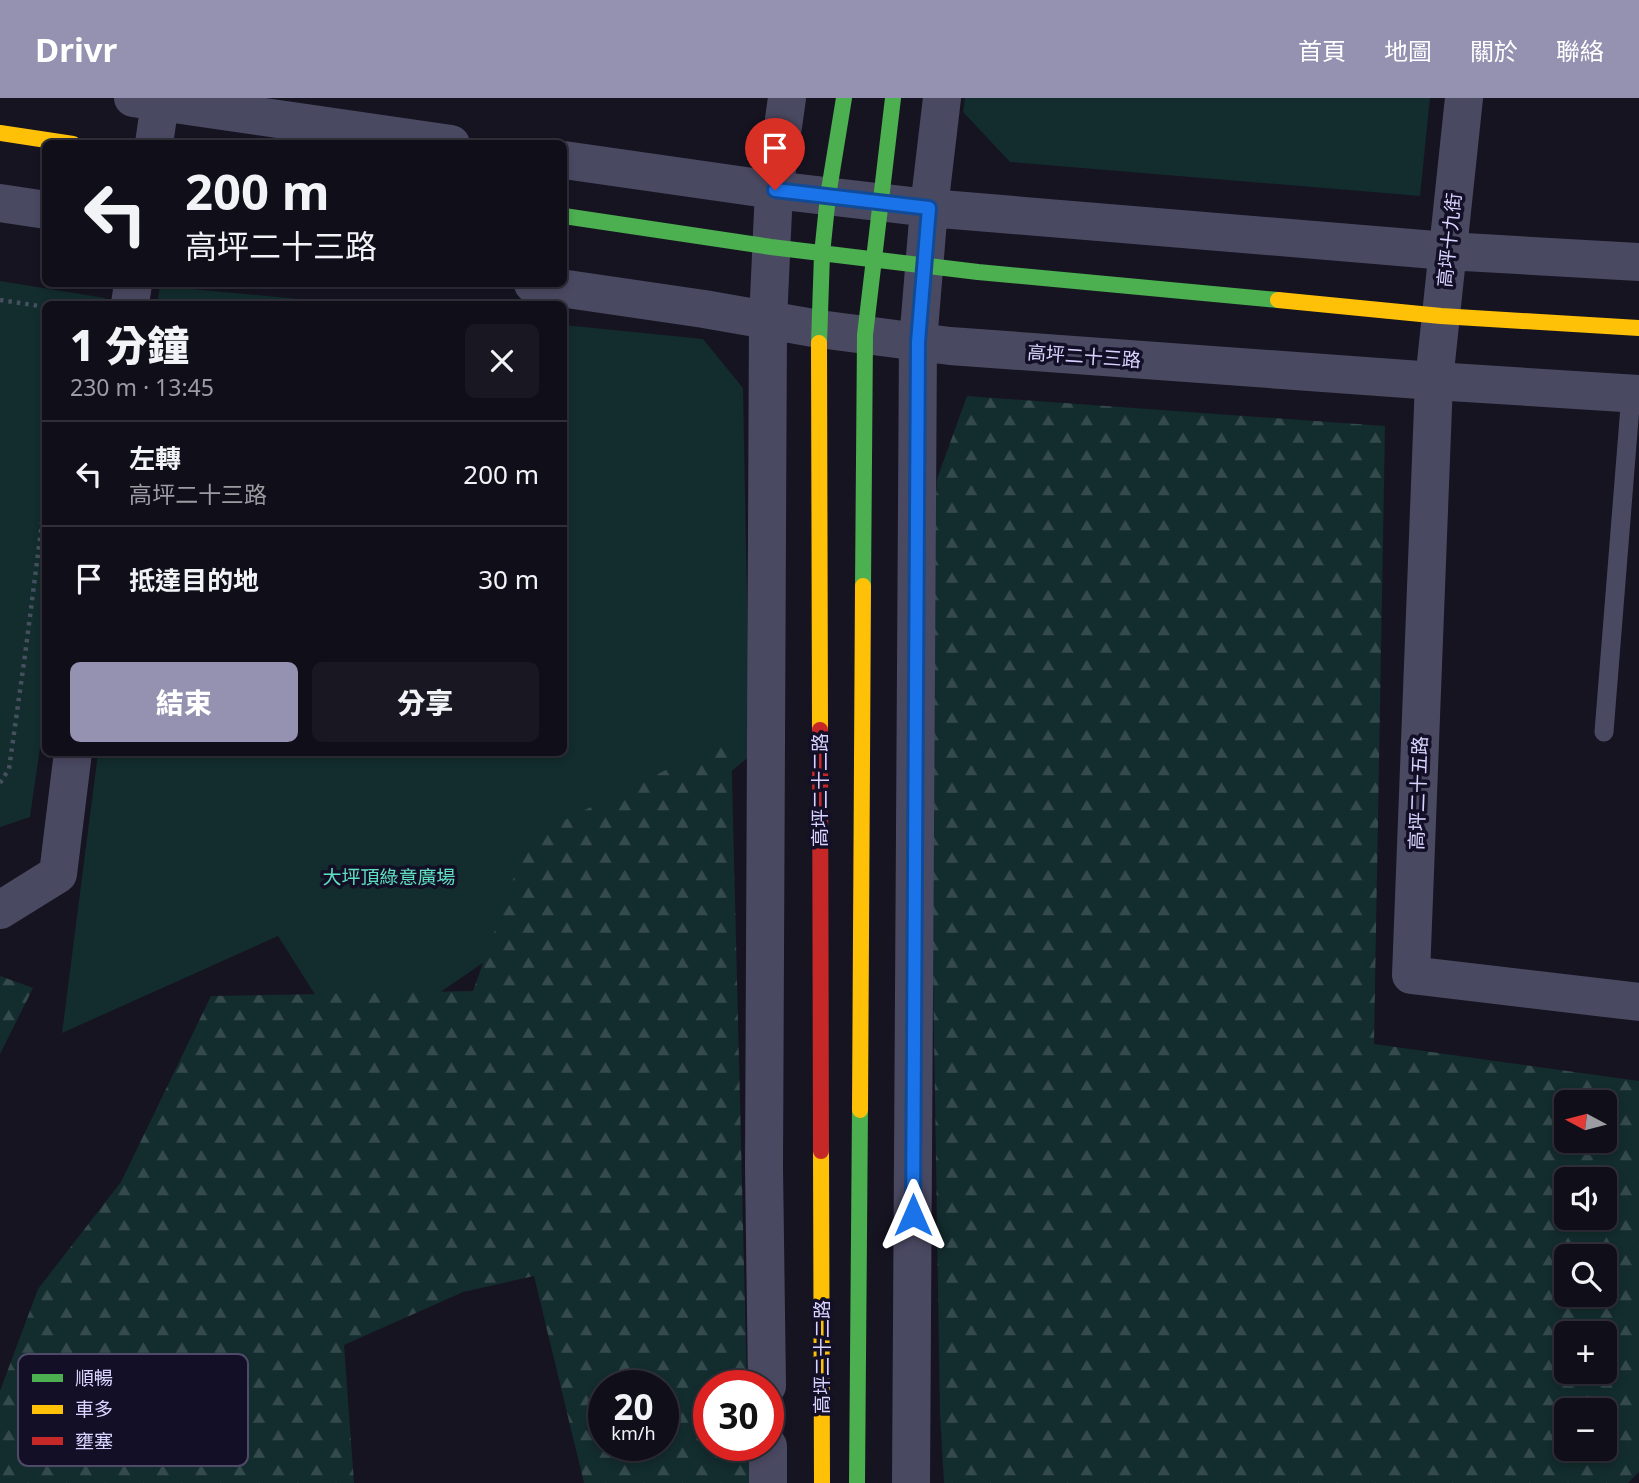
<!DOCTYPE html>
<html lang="zh-TW">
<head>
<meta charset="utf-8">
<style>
  :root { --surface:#100f19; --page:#191822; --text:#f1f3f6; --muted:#9c9ca2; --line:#302f38; --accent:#9591b1 }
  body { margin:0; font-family:"Noto Sans","Noto Sans TC",sans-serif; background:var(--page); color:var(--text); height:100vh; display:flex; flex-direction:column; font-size:26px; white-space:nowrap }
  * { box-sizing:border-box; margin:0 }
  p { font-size:23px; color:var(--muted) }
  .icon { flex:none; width:38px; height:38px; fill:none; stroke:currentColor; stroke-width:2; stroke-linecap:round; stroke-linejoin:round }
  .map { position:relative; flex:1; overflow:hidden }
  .sheet { position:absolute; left:42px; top:203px; width:525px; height:455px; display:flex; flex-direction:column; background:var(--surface); border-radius:10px; box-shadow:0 4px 10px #0003,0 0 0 2px var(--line) }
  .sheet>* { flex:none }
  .hud { position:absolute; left:42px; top:42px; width:525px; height:147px; border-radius:10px; box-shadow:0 4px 10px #0003,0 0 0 2px var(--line); background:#100f19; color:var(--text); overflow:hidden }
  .needle { width:46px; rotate:277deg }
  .buttons { position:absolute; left:1554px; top:992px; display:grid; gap:14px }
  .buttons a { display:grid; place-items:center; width:63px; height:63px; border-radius:10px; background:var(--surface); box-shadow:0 4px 10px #0003,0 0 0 2px var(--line); font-size:35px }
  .speed { position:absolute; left:588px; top:1272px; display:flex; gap:14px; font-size:35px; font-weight:700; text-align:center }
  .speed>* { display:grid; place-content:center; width:91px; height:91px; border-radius:50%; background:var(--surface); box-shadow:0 4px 10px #0003,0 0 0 2px var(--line); line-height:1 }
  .speed small { font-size:18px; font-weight:400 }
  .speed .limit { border:10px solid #d22; background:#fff; color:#111 }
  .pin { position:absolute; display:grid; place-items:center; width:60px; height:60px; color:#fff; margin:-72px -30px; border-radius:50% 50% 50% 0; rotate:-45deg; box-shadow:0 0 7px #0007 }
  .pin .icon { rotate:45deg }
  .me { position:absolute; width:77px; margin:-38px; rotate:0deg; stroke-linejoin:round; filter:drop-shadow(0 0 5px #0008) }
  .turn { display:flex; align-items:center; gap:24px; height:147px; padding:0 28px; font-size:32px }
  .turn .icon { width:91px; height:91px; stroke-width:2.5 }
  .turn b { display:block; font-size:49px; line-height:60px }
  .round { display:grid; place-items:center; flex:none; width:74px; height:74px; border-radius:10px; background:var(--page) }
  .headline { display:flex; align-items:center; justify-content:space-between; height:119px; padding:0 28px }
  h1 { font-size:42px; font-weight:800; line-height:52px }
  .cta { display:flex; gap:14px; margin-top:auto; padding:14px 28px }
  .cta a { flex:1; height:80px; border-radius:10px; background:var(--accent); color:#fff; font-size:28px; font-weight:800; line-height:80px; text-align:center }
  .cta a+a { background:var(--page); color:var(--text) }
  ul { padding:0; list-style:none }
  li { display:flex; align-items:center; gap:21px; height:105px; padding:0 28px; border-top:2px solid var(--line) }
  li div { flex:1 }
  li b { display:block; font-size:26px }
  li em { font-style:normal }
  header { display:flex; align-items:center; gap:42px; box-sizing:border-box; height:98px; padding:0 35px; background:var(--accent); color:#fff }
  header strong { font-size:33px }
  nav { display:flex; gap:38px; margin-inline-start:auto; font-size:24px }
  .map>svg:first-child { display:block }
  .green { fill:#132c2d }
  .forest { fill:url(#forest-firs); fill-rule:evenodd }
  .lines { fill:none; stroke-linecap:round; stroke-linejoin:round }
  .path { stroke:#44505f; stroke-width:4.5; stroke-dasharray:3.5 5; stroke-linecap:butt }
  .lane { stroke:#4a4962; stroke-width:19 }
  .street { stroke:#4a4962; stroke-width:38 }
  .fast { stroke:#4caf50; stroke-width:16 }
  .slow { stroke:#ffc107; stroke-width:16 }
  .jam { stroke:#c62828; stroke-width:16 }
  .route-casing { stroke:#114b97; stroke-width:18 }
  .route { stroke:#1a73e8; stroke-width:12 }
  .labels { text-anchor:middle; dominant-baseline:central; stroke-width:7; stroke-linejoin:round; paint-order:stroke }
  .street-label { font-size:19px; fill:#d9d4ff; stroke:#130f26 }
  .park-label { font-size:19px; fill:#5fe0c0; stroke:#130f26 }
  .key { fill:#130f26; stroke:#4e4a67; stroke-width:2 }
  .key-label { font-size:19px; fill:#d9d4ff }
</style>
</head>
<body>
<header>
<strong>Drivr</strong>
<nav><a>首頁</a><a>地圖</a><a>關於</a><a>聯絡</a></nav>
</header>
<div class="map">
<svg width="1639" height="1385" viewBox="0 0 1639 1385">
  <defs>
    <pattern id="forest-firs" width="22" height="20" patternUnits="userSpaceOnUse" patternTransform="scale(1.75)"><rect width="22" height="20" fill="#132c2d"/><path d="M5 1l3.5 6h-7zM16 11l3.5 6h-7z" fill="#354a4c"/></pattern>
  </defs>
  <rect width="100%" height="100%" fill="#161421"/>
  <!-- green -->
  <path class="green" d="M965,0h465l-10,98 -410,-34 -47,-50z
    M0,183l105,17 -1,6h-58v402l-16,111 -30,10z
    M160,188l191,18h-194z
    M564,227l139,14 40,49 7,368 -183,149 -215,148 -74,-117 -216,97 36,-280 466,-1z"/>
  <!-- forest -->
  <path class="forest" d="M967,298l418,30 -11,618 265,37v391l-11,11h-684l-4,-69 -12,-758 9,-177zM1566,1004h39v39h-39zM1566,1082h39v38h-39zM1566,1158h39v39h-39zM1566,1236h39v38h-39zM1566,1312h39v39h-39z
    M731,640l16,648h-38v60h39l2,37h-166l-50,-207 -71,16 -119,53 10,138h-354v-92l38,-102 83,-107 90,-186 262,-5 55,-153zM604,1288h59v60h-59z
    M0,878l33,12 -33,66z"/>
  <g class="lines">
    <!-- path -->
    <path class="path" d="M0,202l46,7
      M0,685l9,-14 16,-114 21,-163"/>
    <!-- lane -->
    <path class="lane" d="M1604,634l27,-338"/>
    <!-- street -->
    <path class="street" d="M133,0l318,46
      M1464,0l-30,283 -23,594 228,27
      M154,46l6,-42
      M564,62l210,30 155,18 518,43 192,11
      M0,105l46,7
      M533,186l171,25 115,20 131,17 484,35 205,13
      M130,206l3,-20
      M0,812l58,-36 15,-122
      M767,1288l-3,-219 4,-847 6,-130 13,-92
      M768,1348v37
      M911,1385l7,-1141 11,-134 13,-110"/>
    <!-- fast -->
    <path class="fast" d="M564,118l207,31 207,25 300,28
      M819,245l3,-89 6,-58 16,-98
      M863,488l2,-251 28,-237
      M857,1385l3,-373"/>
    <!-- slow -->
    <path class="slow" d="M0,35l73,11
      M1278,202l163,16 198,12
      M819,245l1,387
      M860,1012l3,-524
      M821,1053l1,332"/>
    <!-- jam -->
    <path class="jam" d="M820,632l1,421"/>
  </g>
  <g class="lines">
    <defs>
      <path id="route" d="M775,92l154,18 -11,134 -5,873"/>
    </defs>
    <!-- route casing -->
    <use href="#route" class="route-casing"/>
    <!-- route -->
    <use href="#route" class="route"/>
  </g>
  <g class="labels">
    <!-- street labels -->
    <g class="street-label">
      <text transform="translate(1449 142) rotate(-84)">高坪十九街</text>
      <text transform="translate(1084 258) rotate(4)">高坪二十三路</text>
      <text transform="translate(820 692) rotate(-90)">高坪二十二路</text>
      <text transform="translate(1418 695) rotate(-88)">高坪二十五路</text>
      <text transform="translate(822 1259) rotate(-90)">高坪二十二路</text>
    </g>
    <!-- park labels -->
    <g class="park-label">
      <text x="389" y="779">大坪頂綠意廣場</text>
    </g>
  </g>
  <!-- legend -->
  <rect x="18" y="1256" width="230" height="112" rx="10" class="key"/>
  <rect x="32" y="1276" width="31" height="8" fill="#4caf50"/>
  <rect x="32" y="1307" width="31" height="9" fill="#ffc107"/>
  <rect x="32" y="1339" width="31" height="8" fill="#c62828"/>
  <g class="key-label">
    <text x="75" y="1287">順暢</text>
    <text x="75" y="1318">車多</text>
    <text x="75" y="1350">壅塞</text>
  </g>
</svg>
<div class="buttons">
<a><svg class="needle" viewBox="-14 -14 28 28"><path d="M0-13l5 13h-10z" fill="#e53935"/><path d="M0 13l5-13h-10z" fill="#9c9ca2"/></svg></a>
<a><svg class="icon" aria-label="sound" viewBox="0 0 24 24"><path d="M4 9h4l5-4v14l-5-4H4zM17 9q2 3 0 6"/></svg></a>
<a><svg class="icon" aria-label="search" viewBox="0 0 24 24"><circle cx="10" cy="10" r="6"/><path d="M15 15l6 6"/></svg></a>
<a>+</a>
<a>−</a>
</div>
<div class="speed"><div>20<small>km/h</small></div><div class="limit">30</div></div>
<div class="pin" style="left:775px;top:92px;background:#d93025"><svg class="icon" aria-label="arrive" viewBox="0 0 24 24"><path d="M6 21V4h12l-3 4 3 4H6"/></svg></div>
<svg class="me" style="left:913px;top:1117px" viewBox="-20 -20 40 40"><path d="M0-17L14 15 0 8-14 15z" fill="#1a73e8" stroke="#fff" stroke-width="4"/></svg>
<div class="hud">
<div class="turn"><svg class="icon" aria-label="left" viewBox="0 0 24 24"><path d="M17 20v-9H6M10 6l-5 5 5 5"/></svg><div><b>200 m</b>高坪二十三路</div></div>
</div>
<section class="sheet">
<div class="headline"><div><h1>1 分鐘</h1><p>230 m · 13:45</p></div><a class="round"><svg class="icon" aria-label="close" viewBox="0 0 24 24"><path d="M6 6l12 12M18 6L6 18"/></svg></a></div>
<ul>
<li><svg class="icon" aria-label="left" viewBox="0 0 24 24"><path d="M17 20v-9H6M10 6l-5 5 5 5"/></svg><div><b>左轉</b><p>高坪二十三路</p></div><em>200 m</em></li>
<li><svg class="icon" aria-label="arrive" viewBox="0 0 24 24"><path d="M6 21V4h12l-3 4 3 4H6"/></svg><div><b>抵達目的地</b></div><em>30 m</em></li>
</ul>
<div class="cta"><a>結束</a><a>分享</a></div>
</section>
</div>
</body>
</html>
